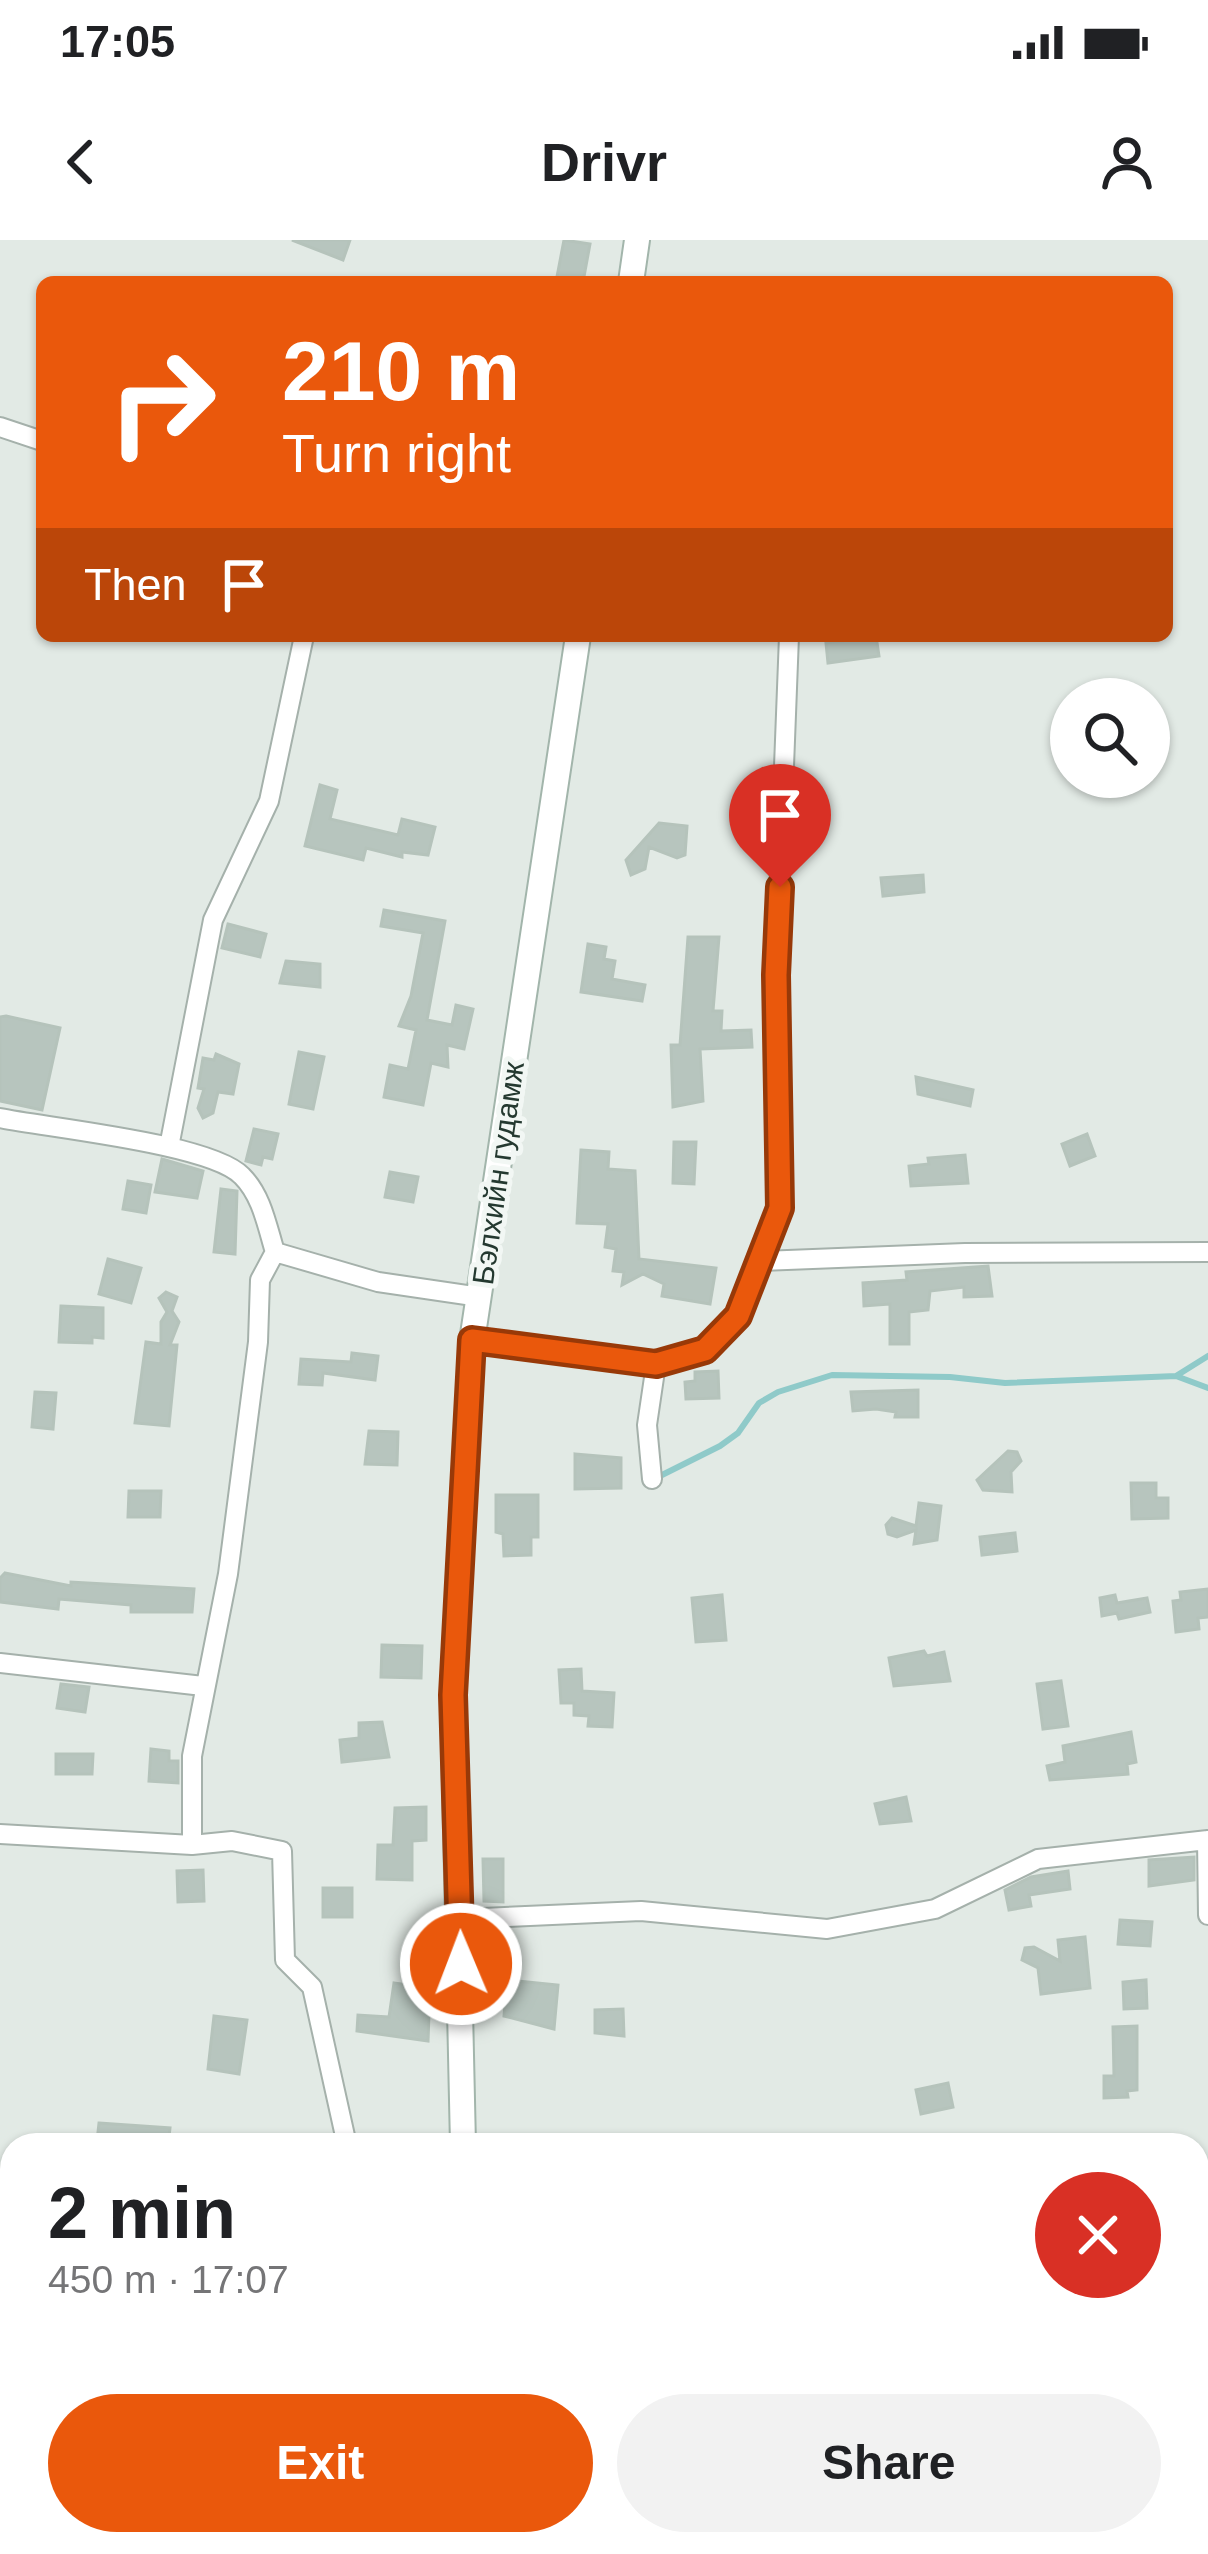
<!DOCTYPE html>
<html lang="en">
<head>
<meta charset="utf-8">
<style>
  :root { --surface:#fff; --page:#f2f2f2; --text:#202124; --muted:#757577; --accent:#ea580c }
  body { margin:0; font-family:Helvetica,sans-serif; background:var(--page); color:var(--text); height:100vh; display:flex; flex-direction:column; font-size:45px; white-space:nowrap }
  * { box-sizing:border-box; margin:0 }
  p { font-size:39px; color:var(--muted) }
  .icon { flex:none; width:66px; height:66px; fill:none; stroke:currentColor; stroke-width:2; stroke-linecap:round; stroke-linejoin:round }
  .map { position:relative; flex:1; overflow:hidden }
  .side { position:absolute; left:0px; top:1893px; width:1209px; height:423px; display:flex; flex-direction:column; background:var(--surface); border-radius:36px 36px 0 0; box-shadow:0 3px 9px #0004 }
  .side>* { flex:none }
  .banner { position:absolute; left:36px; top:36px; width:1137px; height:366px; border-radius:18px; box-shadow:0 3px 9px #0004; background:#ea580c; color:#fff; overflow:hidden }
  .controls { position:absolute; left:1050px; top:438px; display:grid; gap:24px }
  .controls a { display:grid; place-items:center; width:120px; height:120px; border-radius:50%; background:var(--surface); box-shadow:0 3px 9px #0004; font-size:60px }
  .pin { position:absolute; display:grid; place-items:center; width:102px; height:102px; color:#fff; margin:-123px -51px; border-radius:50% 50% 50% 0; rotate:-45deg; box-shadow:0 0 12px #0007 }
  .pin .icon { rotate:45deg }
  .me { position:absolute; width:132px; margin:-66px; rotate:359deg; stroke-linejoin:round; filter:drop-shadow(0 0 9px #0008) }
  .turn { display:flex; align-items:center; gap:42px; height:252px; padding:0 48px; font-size:54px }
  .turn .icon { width:156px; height:156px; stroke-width:2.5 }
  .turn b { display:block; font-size:84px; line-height:102px }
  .then { display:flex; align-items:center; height:114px; padding:0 48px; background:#0003; gap:24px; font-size:45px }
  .round { display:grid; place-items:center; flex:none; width:126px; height:126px; border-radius:63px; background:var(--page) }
  .overview { display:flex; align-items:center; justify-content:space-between; height:204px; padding:0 48px }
  h1 { font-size:72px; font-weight:600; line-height:90px }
  .action { display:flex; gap:24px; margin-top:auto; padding:24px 48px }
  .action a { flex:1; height:138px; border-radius:72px; background:var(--accent); color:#fff; font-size:48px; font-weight:600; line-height:138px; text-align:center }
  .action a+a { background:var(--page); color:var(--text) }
  .status { display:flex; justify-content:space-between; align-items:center; height:84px; padding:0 60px; background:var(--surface); direction:ltr }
  .status svg { height:33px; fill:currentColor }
  header { display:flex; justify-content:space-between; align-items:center; height:156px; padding:0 48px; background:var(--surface); font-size:54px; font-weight:600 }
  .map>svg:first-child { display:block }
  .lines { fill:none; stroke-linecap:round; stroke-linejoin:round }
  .stream { stroke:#8fcac9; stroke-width:6 }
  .building { fill:#b7c5be; stroke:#b5c3bb; stroke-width:3 }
  .minor-casing { stroke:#a5b1ab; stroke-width:22 }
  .secondary-casing { stroke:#a2b5ab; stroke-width:28 }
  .minor { stroke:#fff; stroke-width:18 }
  .secondary { stroke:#fff; stroke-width:24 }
  .route-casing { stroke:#983908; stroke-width:30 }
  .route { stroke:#ea580c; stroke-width:21 }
  .labels { text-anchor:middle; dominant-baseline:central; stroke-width:10; stroke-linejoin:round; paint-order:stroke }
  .street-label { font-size:30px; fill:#243930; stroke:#f2f7f4 }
</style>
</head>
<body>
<div class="status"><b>17:05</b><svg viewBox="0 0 49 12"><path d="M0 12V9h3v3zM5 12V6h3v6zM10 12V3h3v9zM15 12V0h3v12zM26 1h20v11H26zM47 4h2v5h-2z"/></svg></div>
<header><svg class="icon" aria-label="back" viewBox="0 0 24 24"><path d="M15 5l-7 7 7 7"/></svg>Drivr<svg class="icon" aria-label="person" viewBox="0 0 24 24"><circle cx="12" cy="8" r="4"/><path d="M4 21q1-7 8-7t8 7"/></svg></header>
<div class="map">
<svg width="1208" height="2314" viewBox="0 0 1208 2314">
  <rect width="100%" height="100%" fill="#e2eae5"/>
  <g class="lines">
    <!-- stream -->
    <path class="stream" d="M1176,1136l32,-20
      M654,1239l66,-33 18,-13 21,-30 19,-11 54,-17 118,2 55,6 171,-7 32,12"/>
  </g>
  <!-- building -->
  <path class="building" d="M292,0h58l-7,20z
    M564,0l26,4 -7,38h-27z
    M876,396l3,20 -51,7 -2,-20z
    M320,545l17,5 -7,29 68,16 4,-16 33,8 -7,28 -26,-3v5l-36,-9 -3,12 -58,-14z
    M659,583l28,3 -2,29 -8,3 -28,-11 -4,22 -14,6 -5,-15z
    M923,635l1,17 -41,4 -2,-18z
    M384,670l61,11 -18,99 25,5 4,-20 17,4 -9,40 -17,-4 1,22 -17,-4 -8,42 -39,-8 6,-32 18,4 8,-39 -17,-4 12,-30 12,-63 -42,-7z
    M228,684l38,10 -6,23 -38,-9z
    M688,697h31l-6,74h9l-1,20 30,-1 1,17 -52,2 3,52 -30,6 -2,-62h9z
    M588,704l18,3 -2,12 11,2 -3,18 33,6 -3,16 -61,-9z
    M286,721l34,3v23l-40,-4z
    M6,776l54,12 -18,82 -42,-9v-84z
    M299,812l25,5 -11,52 -24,-5z
    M216,814l23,10 -6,30 -15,-2 -5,21 -10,5 -5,-10 6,-19 -6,-1 5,-30 11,2z
    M916,837l57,13 -3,16 -52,-12z
    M254,889l24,5 -6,25 -9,-2 -2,8 -15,-4z
    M1087,894l8,22 -25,10 -8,-22z
    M674,902h22l-2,42 -21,-1z
    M581,910l28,2 -1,17 27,2 4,88 77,9 -6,36 -48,-8 2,-12 -21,-10 -21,11 2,-13 -11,-1 3,-22 -11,-2 3,-23 -31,-1z
    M965,915l3,28 -57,3 -2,-20 20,-2 -1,-6z
    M162,919l41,12 -6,27 -42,-6z
    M390,932l28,5 -5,25 -28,-5z
    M128,941l23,4 -5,28 -23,-4z
    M221,949l16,2 -2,63 -21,-2z
    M108,1019l33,9 -10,35 -32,-9z
    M988,1026l4,30 -28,1v-10l-34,4 -2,19 -19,2v32h-19v-40l-26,2 -1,-23 44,-3 -1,-8z
    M166,1052l11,5 -5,14 7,11 -9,23h7l-8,81 -34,-3 11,-81 15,2v-22l6,-10 -8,-14z
    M61,1066l42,2v30l-11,-1v6l-33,-1z
    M352,1113l26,3 -3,24 -52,-7 -1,12 -23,-1 2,-25 50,3z
    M718,1131l1,27 -33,1 -1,-17 10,-1v-9z
    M918,1150v27h-23l1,-5 -20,-3 -23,2 -2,-19z
    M35,1152l21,1 -3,36 -21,-2z
    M369,1191l29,1 -1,33 -32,-1z
    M1008,1211l9,1 4,9 -10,11 1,20 -29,-2 -6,-10z
    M575,1214l46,4v30l-46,1z
    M1131,1243h25v15h12v20l-36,1z
    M129,1251h32l-1,26h-32z
    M496,1255h42v42h-7v18l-27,1 -1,-22 -7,-2z
    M919,1263l22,3 -4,34 -23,4 2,-14 -19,7 -9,-3 -2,-9 6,-7 24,8z
    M1015,1293l2,18 -35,4 -2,-18z
    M5,1333l66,13v-4l123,7 -2,23h-61v-7l-72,-6 -1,10 -58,-7v-24z
    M1208,1349v28l-10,1 1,11 -23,3 -3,-31 8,-1 -1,-8z
    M722,1355l4,45 -30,2 -4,-44z
    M1115,1355l2,8 30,-5 3,14 -31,7 -2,-6 -15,3 -2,-18z
    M382,1405l40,1 -1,32 -40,-1z
    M924,1411l3,5 17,-4 6,29 -56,5 -5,-28z
    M581,1429l1,22 32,2 -2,34 -24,-1 1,-10 -15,-1v-12h-13l-2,-33z
    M1061,1441l7,45 -25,3 -6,-45z
    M61,1444l28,3 -4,25 -28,-4z
    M382,1482l7,35 -47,5 -2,-22 19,-2v-15z
    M1131,1492l5,30 -9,2 1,10 -78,6 -3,-14 18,-4 -2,-16z
    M151,1509l18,2v10h9v22l-29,-2z
    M56,1514h37l-1,20h-36z
    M906,1557l5,24 -31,3 -5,-20z
    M426,1567v33l-14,1v39l-35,-1 1,-34h15l2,-37z
    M1194,1617v23l-45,6v-26z
    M483,1619h20v43l-19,-1z
    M203,1630l1,31 -26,1 -1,-31z
    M1068,1631l2,18 -41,6 2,11 -22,4 -4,-20 26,-13z
    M323,1648h29v29h-29z
    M1120,1680l32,2 -2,24 -32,-2z
    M1085,1697l5,51 -49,6 -3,-26 -16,-8 3,-12 9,-1 26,14 -2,-21z
    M507,1740l51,5 -4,44 -50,-13z
    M1146,1740l1,28 -23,1 -1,-27z
    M394,1743l36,5 -2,53 -71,-10 1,-16 31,2z
    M623,1769l1,27 -29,-3v-23z
    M214,1776l33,4 -8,54 -31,-5z
    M1137,1786v64l-10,1 1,6 -24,1v-22h10l-1,-49z
    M948,1843l5,24 -32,7 -5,-24z
    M99,1883l71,5 -2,17 -71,-4z"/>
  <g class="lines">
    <defs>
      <path id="minor" d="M0,187l42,14
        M0,878c50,10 212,26 242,58 20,20 25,50 33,76l103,30 102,15
        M169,907l44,-227 56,-119 35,-165
        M760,1021l205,-8 243,-1
        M472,1101l184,23
        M652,1239l-5,-54 9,-61 49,-14 33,-34 42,-108 -4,-233 13,-339
        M0,1423l203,23
        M0,1594l192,11 40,-4 50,10 3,109 27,27 35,158
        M1207,1600l1,75
        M192,1605v-89l36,-182 30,-232 2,-62 15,-28
        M460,1679l181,-8 186,18 108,-20 103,-50 170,-19
        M1197,1998l11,-1
        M1197,2268l11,-6"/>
      <path id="secondary" d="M631,42l6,-42
        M463,1905l-10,-450 19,-354 106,-705
        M458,2314v-10"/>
    </defs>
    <!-- minor casing -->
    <use href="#minor" class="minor-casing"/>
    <!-- secondary casing -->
    <use href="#secondary" class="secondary-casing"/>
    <!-- minor -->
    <use href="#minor" class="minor"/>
    <!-- secondary -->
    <use href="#secondary" class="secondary"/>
  </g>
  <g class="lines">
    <defs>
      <path id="route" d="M461,1724l-8,-269 19,-355 184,24 49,-14 33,-34 42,-108 -4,-233 4,-88"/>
    </defs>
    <!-- route casing -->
    <use href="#route" class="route-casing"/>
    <!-- route -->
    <use href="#route" class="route"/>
  </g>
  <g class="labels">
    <!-- street labels -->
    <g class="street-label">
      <text transform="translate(498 933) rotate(-82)">Бэлхийн гудамж</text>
    </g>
  </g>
</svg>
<div class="controls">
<a><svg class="icon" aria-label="search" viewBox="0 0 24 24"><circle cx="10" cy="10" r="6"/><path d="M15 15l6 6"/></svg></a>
</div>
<div class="pin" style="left:780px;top:647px;background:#d93025"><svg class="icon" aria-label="arrive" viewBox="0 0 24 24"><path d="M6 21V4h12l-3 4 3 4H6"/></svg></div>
<svg class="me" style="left:461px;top:1724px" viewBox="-20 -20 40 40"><circle r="17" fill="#ea580c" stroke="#fff" stroke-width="3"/><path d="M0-11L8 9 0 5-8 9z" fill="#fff"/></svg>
<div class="banner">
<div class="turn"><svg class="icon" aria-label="right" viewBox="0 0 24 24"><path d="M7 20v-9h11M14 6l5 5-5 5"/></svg><div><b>210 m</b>Turn right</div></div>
<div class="then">Then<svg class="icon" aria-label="arrive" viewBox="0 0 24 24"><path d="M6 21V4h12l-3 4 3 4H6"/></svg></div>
</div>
<section class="side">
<div class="overview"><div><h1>2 min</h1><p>450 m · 17:07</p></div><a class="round" style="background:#d93025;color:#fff"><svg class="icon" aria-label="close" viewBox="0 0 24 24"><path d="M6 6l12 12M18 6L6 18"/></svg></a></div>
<div class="action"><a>Exit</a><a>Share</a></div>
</section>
</div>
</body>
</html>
